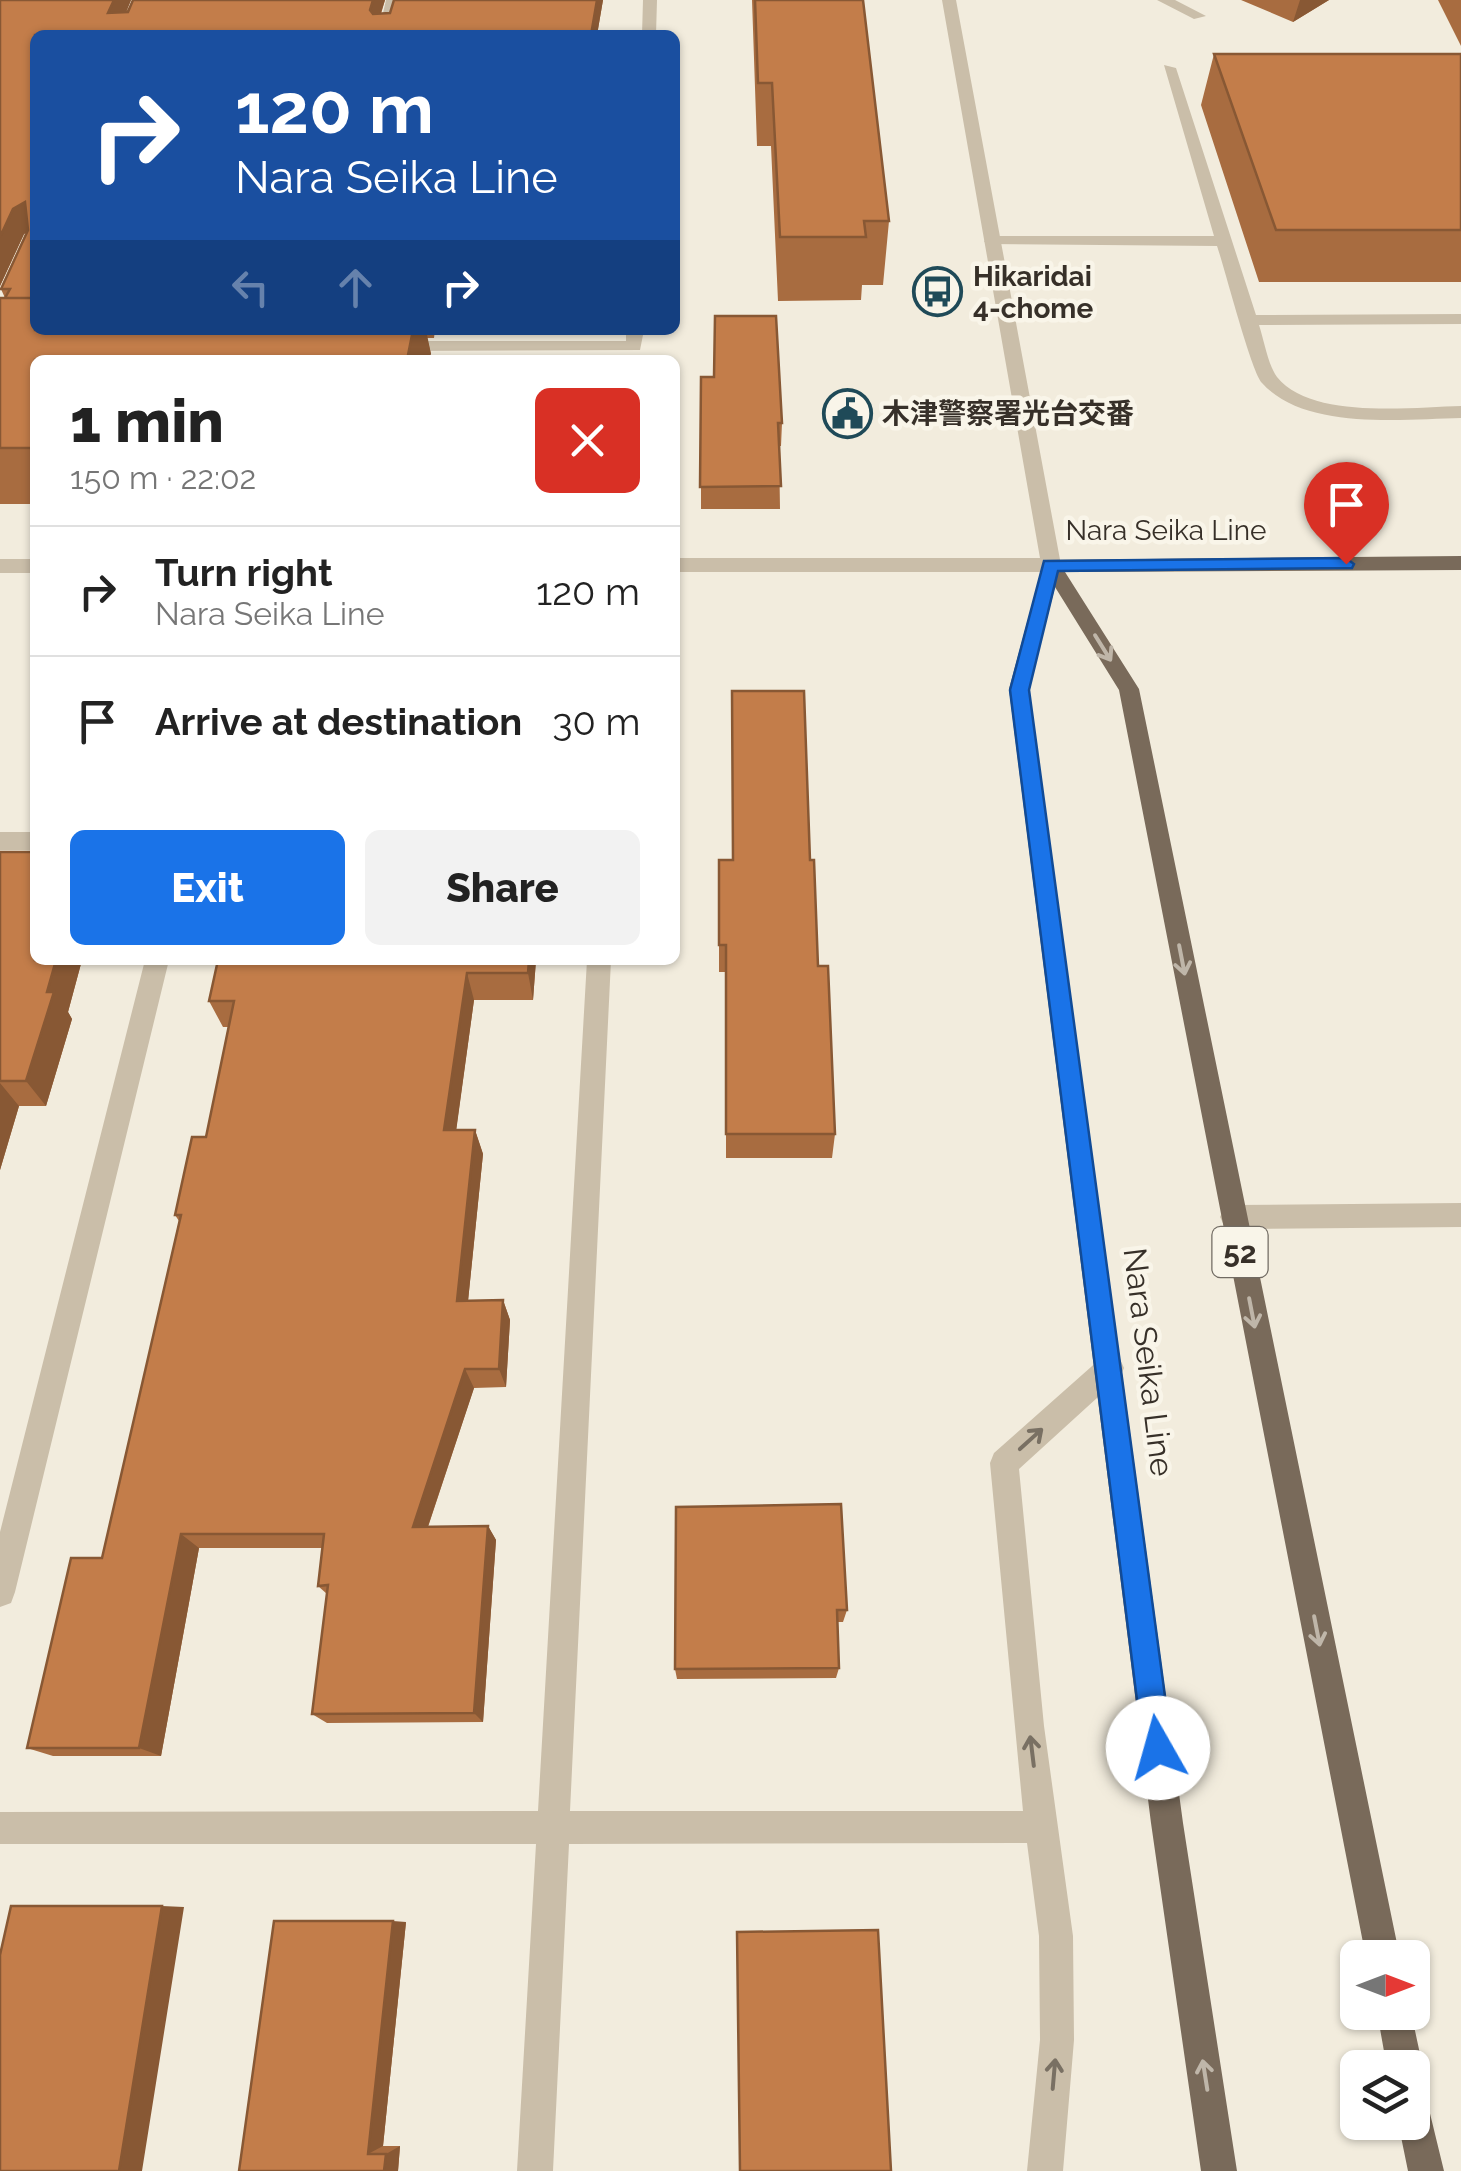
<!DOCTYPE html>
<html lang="en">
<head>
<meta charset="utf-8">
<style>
  :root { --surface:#fff; --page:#f2f2f2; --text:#222; --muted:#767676; --line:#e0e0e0; --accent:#1a73e8 }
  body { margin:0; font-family:Raleway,"Noto Sans JP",sans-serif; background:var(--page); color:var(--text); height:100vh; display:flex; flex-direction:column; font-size:38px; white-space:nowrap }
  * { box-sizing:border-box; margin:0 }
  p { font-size:32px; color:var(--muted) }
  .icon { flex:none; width:55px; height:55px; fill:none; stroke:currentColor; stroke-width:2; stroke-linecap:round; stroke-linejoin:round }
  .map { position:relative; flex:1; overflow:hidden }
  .details { position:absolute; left:30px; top:355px; width:650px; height:610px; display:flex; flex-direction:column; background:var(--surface); border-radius:15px; box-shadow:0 2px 8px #0004 }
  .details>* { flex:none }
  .top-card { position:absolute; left:30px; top:30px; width:650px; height:305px; border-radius:15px; box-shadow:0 2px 8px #0004; background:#1a4fa0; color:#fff; overflow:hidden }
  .needle { width:65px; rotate:90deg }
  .tools { position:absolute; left:1340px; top:1940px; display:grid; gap:20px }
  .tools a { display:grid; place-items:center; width:90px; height:90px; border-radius:15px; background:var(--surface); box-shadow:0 2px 8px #0004; font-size:50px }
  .pin { position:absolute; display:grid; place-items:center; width:85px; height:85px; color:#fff; margin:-102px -42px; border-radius:50% 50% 50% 0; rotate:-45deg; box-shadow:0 0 10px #0007 }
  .pin .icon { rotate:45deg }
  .me { position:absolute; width:110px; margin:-55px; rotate:353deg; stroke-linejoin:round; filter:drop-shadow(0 0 8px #0008) }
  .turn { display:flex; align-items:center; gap:35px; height:210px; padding:0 40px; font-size:45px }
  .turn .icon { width:130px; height:130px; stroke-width:2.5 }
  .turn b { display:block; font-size:70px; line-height:85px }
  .lanes { display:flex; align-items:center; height:95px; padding:0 40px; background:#0003; justify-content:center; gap:50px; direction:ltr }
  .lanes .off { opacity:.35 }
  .round { display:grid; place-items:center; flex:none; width:105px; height:105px; border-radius:15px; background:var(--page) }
  .summary { display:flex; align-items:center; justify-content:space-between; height:170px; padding:0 40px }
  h1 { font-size:60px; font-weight:800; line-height:75px }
  .action { display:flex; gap:20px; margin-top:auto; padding:20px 40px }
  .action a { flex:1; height:115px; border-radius:15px; background:var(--accent); color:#fff; font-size:40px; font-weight:800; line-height:115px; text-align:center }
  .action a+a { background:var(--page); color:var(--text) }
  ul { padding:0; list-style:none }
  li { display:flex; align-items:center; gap:30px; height:130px; padding:0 40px; border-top:2px solid var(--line) }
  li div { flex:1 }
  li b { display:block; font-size:38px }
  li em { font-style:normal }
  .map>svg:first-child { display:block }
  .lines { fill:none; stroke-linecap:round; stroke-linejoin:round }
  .service { fill:#cabea9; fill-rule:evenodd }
  .minor { fill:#cabea9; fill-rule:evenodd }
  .tertiary { fill:#cabea9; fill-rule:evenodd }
  .primary { fill:#796a5a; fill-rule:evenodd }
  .wall { fill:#a86c40 }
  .shaded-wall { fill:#885834 }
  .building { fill:#c37d4a; stroke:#885834; stroke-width:2.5 }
  .oneway { stroke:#bfb6a9 }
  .oneway2 { stroke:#797063 }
  .route { fill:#1a73e8; stroke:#114b97; stroke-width:2.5 }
  .labels { text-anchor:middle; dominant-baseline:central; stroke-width:9; stroke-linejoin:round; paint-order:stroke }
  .far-poi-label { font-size:28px; font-weight:bold; fill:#373029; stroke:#f9f5e9; text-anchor:start }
  .far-street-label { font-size:28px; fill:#373029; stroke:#f9f5e9 }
  .shield { fill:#f9f5e9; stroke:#716b63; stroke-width:2.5 }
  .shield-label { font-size:30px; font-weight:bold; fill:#373029 }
  .street-label { font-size:32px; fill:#373029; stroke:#f9f5e9 }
</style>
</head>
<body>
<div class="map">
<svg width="1461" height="2171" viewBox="0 0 1461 2171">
  <rect width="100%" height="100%" fill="#f2ecdd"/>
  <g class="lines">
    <!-- service -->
    <path class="service" d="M1157,0h18l31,16 -12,3z
      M1164,65l12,3 80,247 205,-1v10l-202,1c5,15 9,40 18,52 35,43 135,30 184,29v12c-57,1 -156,13 -199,-35 -11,-12 -37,-114 -45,-137l-231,-2 -2,-3 8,-5h222z
      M1461,1203v24l-228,2 -9,-4 -4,-8 4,-8 9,-4z"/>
    <!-- minor -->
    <path class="minor" d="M386,0h14l-8,35h-14z
      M643,0h14l-1,35h-14z
      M626,330h18l-4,20 -245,1 -9,-5 9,-5h231z
      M0,832h35v18h-35z
      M145,960h24l-154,632 -4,11 -11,4v-75z
      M587,960h24l-41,851h453l-33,-348 4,-10 106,-94 10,-4 10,4 4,9 -4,9 -101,92 25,257 29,210 1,104 -11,131h-36l13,-131 -1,-104 -12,-93 -458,1 -16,327h-36l19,-327h-536v-32l538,-1z"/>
    <!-- tertiary -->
    <path class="tertiary" d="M942,0h14l105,565 -10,7h-376v-14h365z
      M0,559h35v14h-35z"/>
    <!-- primary -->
    <path class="primary" d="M1461,556v14l-396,2 74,117 261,1269h-34l-247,-1268 -64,-103 -26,102 154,1134 54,348h-36l-50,-348 -142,-1134 35,-129z
      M1377,2012h34l12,56 -6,12 -5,2v-14h-25z
      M1412,2088l13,5 19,78h-36l-10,-49h14z"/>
  </g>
  <!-- wall -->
  <path class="wall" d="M0,0h131l-5,12 7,-12h252l-4,14 9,-1 4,-13h209l-6,35h-562v295h400l-1,8h-7l4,16 -396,6v144h-35v-206h5l-4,-9 26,-57 -3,2 -24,52z
    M752,0h111l26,221 -6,64h-21l-1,15 -83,1 -7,-155h-14z
    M1241,0h88l-36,22z
    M1438,0h23v46z
    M1214,54h247v228h-202l-58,-177z
    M701,377l81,46 -1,23h-2l1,63h-79z
    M0,852l35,108h47l-14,52 4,7 -26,87h-27l-19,64z
    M719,860h91l8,106 17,168 -3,24h-106v-186h-7z
    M536,960l-3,40h-59l-18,130h19l8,24 -15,147 35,-1 7,20 -4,67 -32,1 -46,139 60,-1 8,14 -13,182 -156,1 -15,-9 15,-120 -9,-8 4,-38h-123l-38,208h-108l-26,-8 75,-190 77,-337 -4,-6 31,-78 22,-110h-5l-14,-26z
    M676,1507l171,103 -4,12h-5l1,46 -3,10 -159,1 -2,-10z
    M406,1922l-23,224h17l-2,25h-159z"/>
  <!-- shaded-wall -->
  <path class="shaded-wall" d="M114,0h17l-14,35 -9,-22z
    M373,0h12l-11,34 -4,-24z
    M597,0h6l-6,35h-6z
    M1300,0h29l-36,22z
    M25,202l10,26 -11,6 -24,52v-49l13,-28z
    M413,330h13l5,24 -2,6h-22z
    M56,960h26l-14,52 4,7 -26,87 -20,-25 21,-89z
    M529,960h7l-3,40 -5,-27z
    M467,973l7,27 -21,154 -9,-24z
    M0,1083l19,23 -19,64z
    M475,1130l8,24 -17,167 -9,-20z
    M503,1300l7,20 -4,67 -7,-18z
    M465,1369l9,19 -51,153 -10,-14z
    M488,1526l8,14 -13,182 -9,-9z
    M181,1534l18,14 -38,208 -22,-8z
    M162,1906l22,1 -42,264h-23z
    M393,1921l13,1 -23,224 -15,8z
    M400,2146l-2,25h-14l2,-17z"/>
  <!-- building -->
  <path class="building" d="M0,0h114l-6,13 20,-1 5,-12h240l-3,10 3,4 17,-1 4,-13h203l-6,35h-556v263h-30l5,-9h-9l27,-59 -3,-28 -12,7 -13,28z
    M755,0h108l26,221h-25l2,16h-86l-8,-154h-14z
    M1214,54h247v176h-185z
    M0,298h35v32h378l-6,30h-372v88h-35z
    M715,316h61l6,107h-4l3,63 -81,1 1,-110h13z
    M732,691h72l6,169h4l4,106h10l7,168h-109v-189h-7v-85h14z
    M0,852h35v108h21l-9,32h7l-28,89h-26z
    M218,960h311l-1,13h-61l-23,157h31l-18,171 46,-1 -4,69h-34l-52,158 75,-1 -14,187 -162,1 16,-129 -10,1 6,-52h-143l-42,214h-112l44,-190h31l79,-343h-6l17,-78h14l28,-136h-25z
    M841,1504l6,106h-10l2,58 -164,1 1,-162z
    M11,1906h151l-43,265h-119v-216z
    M274,1921h119l-25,233h18l-2,17h-145z
    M878,1930l13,241h-151l-3,-239z"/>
  <!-- one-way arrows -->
  <defs><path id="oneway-shaft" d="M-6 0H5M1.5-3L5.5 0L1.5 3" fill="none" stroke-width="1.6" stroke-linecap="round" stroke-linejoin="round" transform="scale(2.5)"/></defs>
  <g class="oneway">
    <use href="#oneway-shaft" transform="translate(1103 648) rotate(58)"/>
    <use href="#oneway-shaft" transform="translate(1182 960) rotate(79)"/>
    <use href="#oneway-shaft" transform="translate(1252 1313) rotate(79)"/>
    <use href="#oneway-shaft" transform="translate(1317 1631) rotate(79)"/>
    <use href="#oneway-shaft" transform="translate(1205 2075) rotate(-99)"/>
  </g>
  <g class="oneway2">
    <use href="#oneway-shaft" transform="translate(1031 1439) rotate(-42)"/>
    <use href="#oneway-shaft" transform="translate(1032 1751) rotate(-97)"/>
    <use href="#oneway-shaft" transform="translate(1054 2074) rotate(-85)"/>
  </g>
  <!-- route -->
  <path class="route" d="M1346,558l8,6 -2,4 -294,3 -29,119 143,1058 -4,10 -10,4 -11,-4 -4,-10 -133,-1058 34,-129z"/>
  <!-- icons -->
  <defs>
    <symbol id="bus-ring" viewBox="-11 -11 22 22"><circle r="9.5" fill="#f9f5e9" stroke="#1f4a58" stroke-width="1.5"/><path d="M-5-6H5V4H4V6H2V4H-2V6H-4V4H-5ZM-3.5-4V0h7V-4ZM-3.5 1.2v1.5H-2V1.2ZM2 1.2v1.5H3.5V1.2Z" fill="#1f4a58"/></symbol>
    <symbol id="civic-ring" viewBox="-11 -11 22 22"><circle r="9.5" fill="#f9f5e9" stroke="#1f4a58" stroke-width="1.5"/><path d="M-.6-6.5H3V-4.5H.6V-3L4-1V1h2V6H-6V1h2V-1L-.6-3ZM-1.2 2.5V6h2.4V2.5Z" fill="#1f4a58"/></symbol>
  </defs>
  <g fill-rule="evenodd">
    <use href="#bus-ring" x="910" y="264" width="55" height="55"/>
    <use href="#civic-ring" x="820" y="386" width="55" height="55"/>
  </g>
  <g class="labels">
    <!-- far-poi labels -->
    <g class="far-poi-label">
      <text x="973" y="276">Hikaridai<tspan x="973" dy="32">4-chome</tspan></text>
      <text x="882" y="413">木津警察署光台交番</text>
    </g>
    <!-- far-street labels -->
    <g class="far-street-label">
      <text x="1166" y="530">Nara Seika Line</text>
    </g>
    <!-- shield labels -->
    <rect class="shield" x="1212.5" y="1227" width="55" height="50" rx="8"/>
    <g class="shield-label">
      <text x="1240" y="1252">52</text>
    </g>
    <!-- street labels -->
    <g class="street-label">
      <text transform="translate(1149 1362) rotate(83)">Nara Seika Line</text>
    </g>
  </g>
</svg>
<div class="tools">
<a><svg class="needle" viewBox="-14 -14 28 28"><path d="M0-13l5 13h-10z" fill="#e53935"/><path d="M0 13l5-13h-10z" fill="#767676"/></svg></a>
<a><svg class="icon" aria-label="layers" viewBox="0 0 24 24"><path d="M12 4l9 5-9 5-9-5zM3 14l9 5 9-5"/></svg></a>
</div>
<div class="pin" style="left:1346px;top:564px;background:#d93025"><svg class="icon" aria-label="arrive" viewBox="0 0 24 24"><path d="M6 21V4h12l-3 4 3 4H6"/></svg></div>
<svg class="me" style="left:1158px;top:1748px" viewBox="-20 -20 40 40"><circle r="19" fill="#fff"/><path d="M0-13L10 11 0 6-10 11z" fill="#1a73e8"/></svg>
<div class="top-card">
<div class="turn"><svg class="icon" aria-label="right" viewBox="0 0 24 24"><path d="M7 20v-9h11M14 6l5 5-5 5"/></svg><div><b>120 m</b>Nara Seika Line</div></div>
<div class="lanes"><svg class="icon off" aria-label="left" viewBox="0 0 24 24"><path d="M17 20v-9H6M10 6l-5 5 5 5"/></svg><svg class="icon off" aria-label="ahead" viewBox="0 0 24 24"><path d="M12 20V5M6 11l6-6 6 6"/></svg><svg class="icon" aria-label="right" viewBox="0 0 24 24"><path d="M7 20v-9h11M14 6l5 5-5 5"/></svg></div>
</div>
<section class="details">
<div class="summary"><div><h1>1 min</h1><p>150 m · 22:02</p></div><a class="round" style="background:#d93025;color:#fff"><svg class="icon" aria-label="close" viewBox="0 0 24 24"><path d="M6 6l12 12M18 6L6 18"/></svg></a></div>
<ul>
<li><svg class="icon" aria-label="right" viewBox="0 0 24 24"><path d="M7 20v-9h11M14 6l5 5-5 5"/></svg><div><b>Turn right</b><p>Nara Seika Line</p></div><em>120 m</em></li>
<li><svg class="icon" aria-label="arrive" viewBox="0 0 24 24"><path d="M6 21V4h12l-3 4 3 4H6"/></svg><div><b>Arrive at destination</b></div><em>30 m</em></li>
</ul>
<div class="action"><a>Exit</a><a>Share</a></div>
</section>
</div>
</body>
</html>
